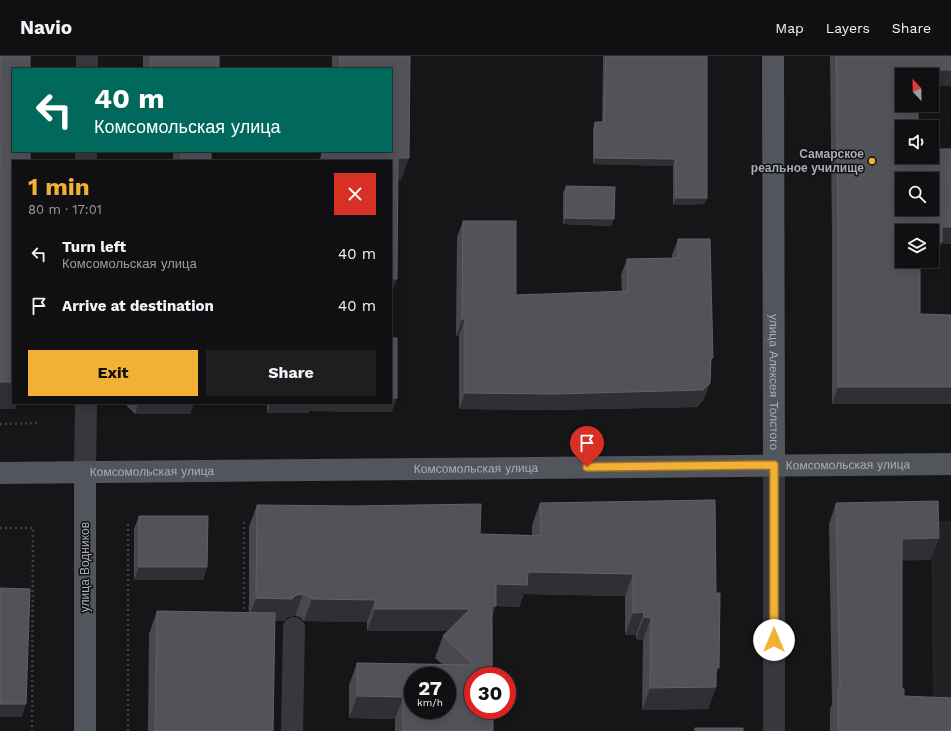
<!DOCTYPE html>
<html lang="en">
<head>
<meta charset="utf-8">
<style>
  :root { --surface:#101012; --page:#1e1e20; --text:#f1f3f6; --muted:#9c9d9f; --line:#303032; --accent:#f2b134 }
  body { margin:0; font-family:"Work Sans",sans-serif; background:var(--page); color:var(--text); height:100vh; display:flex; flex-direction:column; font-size:15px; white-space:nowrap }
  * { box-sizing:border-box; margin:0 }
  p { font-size:13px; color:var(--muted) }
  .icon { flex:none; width:22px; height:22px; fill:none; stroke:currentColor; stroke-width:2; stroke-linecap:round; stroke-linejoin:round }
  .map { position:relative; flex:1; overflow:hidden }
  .side { position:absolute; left:12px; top:104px; width:380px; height:244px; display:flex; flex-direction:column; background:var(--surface); border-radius:0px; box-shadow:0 2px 10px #0003,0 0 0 1px var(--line) }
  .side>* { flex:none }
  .top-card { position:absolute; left:12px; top:12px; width:380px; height:84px; border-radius:0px; box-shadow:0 2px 10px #0003,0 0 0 1px var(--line); background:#00695c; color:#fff; overflow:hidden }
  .needle { width:26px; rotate:338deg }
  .controls { position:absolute; left:895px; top:12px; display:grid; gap:8px }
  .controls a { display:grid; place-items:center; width:44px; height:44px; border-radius:0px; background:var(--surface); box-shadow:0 2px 10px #0003,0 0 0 1px var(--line); font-size:20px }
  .speed { position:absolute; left:404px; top:611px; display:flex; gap:8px; font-size:20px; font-weight:700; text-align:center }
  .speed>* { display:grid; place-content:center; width:52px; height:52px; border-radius:50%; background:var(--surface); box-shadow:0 2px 10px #0003,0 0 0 1px var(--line); line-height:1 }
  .speed small { font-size:10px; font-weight:400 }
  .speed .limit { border:6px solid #d22; background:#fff; color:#111 }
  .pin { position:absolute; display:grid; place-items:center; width:34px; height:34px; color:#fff; margin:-41px -17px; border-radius:50% 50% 50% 0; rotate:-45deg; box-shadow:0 0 4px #0007 }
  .pin .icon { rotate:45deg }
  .me { position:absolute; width:44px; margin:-22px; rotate:0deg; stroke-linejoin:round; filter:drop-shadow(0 0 3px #0008) }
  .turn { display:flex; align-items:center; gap:14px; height:84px; padding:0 16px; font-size:18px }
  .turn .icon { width:52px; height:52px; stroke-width:2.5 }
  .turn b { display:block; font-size:28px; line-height:34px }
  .round { display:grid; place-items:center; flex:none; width:42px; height:42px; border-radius:0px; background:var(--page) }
  .headline { display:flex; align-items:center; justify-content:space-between; height:68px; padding:0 16px }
  h1 { font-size:24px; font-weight:700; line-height:30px; color:var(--accent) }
  .action { display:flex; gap:8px; margin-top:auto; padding:8px 16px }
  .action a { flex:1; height:46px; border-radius:0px; background:var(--accent); color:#111; font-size:16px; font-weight:700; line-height:46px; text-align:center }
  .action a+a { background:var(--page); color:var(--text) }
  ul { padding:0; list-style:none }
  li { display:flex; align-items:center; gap:12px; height:52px; padding:0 16px }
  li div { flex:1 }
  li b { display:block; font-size:15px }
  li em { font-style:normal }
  header { display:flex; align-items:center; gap:24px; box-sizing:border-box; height:56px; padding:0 20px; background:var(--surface); border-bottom:1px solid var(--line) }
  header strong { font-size:19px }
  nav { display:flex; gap:22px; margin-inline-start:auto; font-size:14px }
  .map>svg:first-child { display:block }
  .built { fill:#222225 }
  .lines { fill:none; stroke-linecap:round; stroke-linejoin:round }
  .path { stroke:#3d3f44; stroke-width:2.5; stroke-dasharray:2 3; stroke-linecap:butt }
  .minor { stroke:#37383d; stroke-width:22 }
  .major { stroke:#53555c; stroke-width:22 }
  .wall { fill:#47494d }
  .shaded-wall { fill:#2f3033 }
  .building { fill:#525359; stroke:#5f6168; fill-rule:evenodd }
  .route-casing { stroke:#9d7322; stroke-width:10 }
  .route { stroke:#f2b134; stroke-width:7 }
  .poi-dot { fill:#f2b134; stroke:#111113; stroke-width:1.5 }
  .labels { text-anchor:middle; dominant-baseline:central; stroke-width:3; stroke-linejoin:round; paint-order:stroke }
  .poi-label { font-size:12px; font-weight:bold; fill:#a8adb8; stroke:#111113; text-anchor:end }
  .street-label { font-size:12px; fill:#a8adb8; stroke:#111113 }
</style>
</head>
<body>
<header>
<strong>Navio</strong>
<nav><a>Map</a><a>Layers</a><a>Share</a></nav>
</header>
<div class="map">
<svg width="951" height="675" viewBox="0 0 951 675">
  <rect width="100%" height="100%" fill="#161618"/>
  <!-- built -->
  <path class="built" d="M931,465h20v195l-18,1z"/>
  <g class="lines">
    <!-- path -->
    <path class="path" d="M0,368l38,-1
      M244,466v86h8
      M128,468v207
      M0,472h33l-1,203"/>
    <!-- minor -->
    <path class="minor" d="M87,13v-13
      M86,105v-10
      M85,416l1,-69
      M292,675l2,-103
      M774,675v-266"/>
    <!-- major -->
    <g class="major">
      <path id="s1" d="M773,0l1,409"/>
      <path id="s2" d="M0,417l951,-9"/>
      <path d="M85,675v-259"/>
    </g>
  </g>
  <!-- wall -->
  <path class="wall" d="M143,0h76v13h-76z
    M332,0h78l-9,124 -10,-19h-72l3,-9h9v-1h60v-82h-59z
    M603,0h104v142l-3,6 -31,1v-39l-80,-2v-35l2,-7h7z
    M830,0h121v30h-19v-11h-30v52l39,117 -5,15h-4v-28h-30l18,83 31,1v89h-119v-166z
    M173,95h38v10h-38z
    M566,130l45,40 -48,-2v-31z
    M463,165l53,74 106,-3 -1,-17 6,-16 45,-1v-3l6,-16 33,124 -1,20 -6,16 -7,8 -148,3 -90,-1v-73h-3l1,-99z
    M127,347h264l1,9 -83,-1v2h-42v-9l-73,-1 -4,11h-55l-8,-8z
    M715,444l1,187 -8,22 -66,1 1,-70 -7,-1v-4h-11v-39l-101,-2 -5,13 -23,-1 -4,10 1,115h-98v-12l-46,-1v-33l8,-22 85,1 -7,-6 8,-22 5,-5h-81v-9l-63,-1 -4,-4 -5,-1 -7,1 -4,4 -9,-1 -2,111h-125l1,-97 8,-23 92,2v-86l8,-22 223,29 52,1v-10l8,-22z
    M836,447l95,57h-29v129l2,7 47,35h-121v-22l2,-5 -3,-180z
    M139,460l68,51 -4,13h-69v-51z"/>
  <!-- shaded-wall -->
  <path class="shaded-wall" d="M917,14h34v16h-19v-11h-16z
    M398,102h11l-8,22 -10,-1z
    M595,102l80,1 -2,7 -80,-2z
    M676,142h31l-3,6 -31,1z
    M565,162l49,1 -3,7 -48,-2z
    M942,171h9v17h-10l-5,15h-4v-17z
    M391,223h6l-6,16z
    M462,263h3l-6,17h-3z
    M0,326h13v21h4l-2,6h-15z
    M710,327l-6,16 -7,8 -148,3 -90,-1 6,-16z
    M838,331h113v17h-119z
    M391,342h6l-5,14 -83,-1v2h-42l4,-10h120z
    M139,347h129l-1,1 -73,-1 -4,11h-55z
    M939,482l-8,22 -36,1 7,-22z
    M139,511h68l-4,13h-69z
    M528,516l105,2 -8,22 -101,-2 -5,13 -23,-1 -8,22 8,-44z
    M303,538l-8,22 -7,1 -4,4 -36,-1 8,-22 40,-3z
    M312,543l63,1 -8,22 -63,-1z
    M375,553h95l-8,22h-95z
    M644,556l-8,23h-11l8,-22z
    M644,561l7,1 -8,22 -7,-1z
    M716,612h3l-7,19h4l-8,22 -66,1 8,-22z
    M357,640l46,1 -8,22 -46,-1z
    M0,648h26l-4,13h-22z"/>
  <!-- building -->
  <path class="building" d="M0,0h30v13h-17v82h17v10h-17v221h-13z
    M151,0h68v13h-69z
    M340,0h70l-1,102h-11l-1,121h-6v-118h-69v-9h17v-1h52v-82h-51z
    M606,0h101v142h-31l-1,-39 -80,-1v-36h9z
    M836,0h115v14h-34l1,5h-16v30h16v22h-16v30h30v-8h19v78h-9v15h-10v-11h-30v30h18v53l31,1v72h-113v-166zM902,123h30v30h-30z
    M181,95h30v10h-30z
    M566,130l49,1 -1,32 -49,-1z
    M463,165h53v74l112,-4 -1,-32 51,-1v-19h32l3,119h-2l-1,25 -7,7 -148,4 -90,-1v-74h-3z
    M391,282h6v60h-6z
    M715,444l1,93h4l-1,75h-3v19l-66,1 1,-70 -7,-1v-5l-11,1v-39l-105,-2 -1,13 -31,-1v22h-4v70h-19v34h20v21h-90v-34l-46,-1v-33l117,2 -31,-29 27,-27h-95v-9l-63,-1 -4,-4 -5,-1 -7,1 -4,4 -36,-1 1,-93 97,1 127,-2 -1,30 61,2 -1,-33zM413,620h34v34h-34z
    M938,445l1,37 -37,1v150h2v7l47,2v33h-113v-43h2l-4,-185z
    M139,460h69l-1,51h-68z
    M0,532l30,1 -4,115h-26z
    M157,555l118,2 -2,118h-118z
    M695,672h48v3h-48z"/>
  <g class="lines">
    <defs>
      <path id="route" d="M587,411l187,-2v175"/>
    </defs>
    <!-- route casing -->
    <use href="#route" class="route-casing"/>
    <!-- route -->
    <use href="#route" class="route"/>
  </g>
  <!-- markers -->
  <circle class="poi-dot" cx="872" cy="105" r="4"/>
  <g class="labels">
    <!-- poi labels -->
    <g class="poi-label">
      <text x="864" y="98">Самарское<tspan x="864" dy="14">реальное училище</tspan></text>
    </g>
    <!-- street labels -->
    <g class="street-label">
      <text stroke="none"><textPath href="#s1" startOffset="326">улица Алексея Толстого</textPath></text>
      <text stroke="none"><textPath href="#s2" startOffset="848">Комсомольская улица</textPath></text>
      <text stroke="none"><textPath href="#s2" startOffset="476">Комсомольская улица</textPath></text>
      <text stroke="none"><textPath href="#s2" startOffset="152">Комсомольская улица</textPath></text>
      <text transform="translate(85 511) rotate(-90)">улица Водников</text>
    </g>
  </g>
</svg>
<div class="controls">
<a><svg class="needle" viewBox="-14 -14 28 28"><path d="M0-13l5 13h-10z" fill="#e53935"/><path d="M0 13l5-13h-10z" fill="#9c9d9f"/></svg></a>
<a><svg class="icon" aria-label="sound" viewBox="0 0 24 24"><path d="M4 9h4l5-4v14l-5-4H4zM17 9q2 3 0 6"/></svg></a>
<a><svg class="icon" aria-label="search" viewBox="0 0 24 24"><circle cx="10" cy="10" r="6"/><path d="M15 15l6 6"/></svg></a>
<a><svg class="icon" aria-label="layers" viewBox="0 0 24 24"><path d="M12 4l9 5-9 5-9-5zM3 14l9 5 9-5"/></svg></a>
</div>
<div class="speed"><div>27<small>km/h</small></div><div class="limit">30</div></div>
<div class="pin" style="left:587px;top:411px;background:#d93025"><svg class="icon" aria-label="arrive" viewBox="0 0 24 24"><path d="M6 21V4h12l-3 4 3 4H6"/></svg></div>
<svg class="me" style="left:774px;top:584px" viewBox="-20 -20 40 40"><circle r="19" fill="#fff"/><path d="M0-13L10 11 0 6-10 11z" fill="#f2b134"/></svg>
<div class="top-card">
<div class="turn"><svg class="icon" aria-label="left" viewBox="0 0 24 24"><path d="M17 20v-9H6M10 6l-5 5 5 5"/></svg><div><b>40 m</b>Комсомольская улица</div></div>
</div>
<section class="side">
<div class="headline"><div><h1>1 min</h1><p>80 m · 17:01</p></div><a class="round" style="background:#d93025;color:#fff"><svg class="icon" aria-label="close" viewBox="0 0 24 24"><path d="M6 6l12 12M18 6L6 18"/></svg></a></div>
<ul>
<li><svg class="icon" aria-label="left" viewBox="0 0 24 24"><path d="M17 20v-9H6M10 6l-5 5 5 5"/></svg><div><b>Turn left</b><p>Комсомольская улица</p></div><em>40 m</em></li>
<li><svg class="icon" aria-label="arrive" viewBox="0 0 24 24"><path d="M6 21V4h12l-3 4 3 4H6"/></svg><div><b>Arrive at destination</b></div><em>40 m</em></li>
</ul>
<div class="action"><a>Exit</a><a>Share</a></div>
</section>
</div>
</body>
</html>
